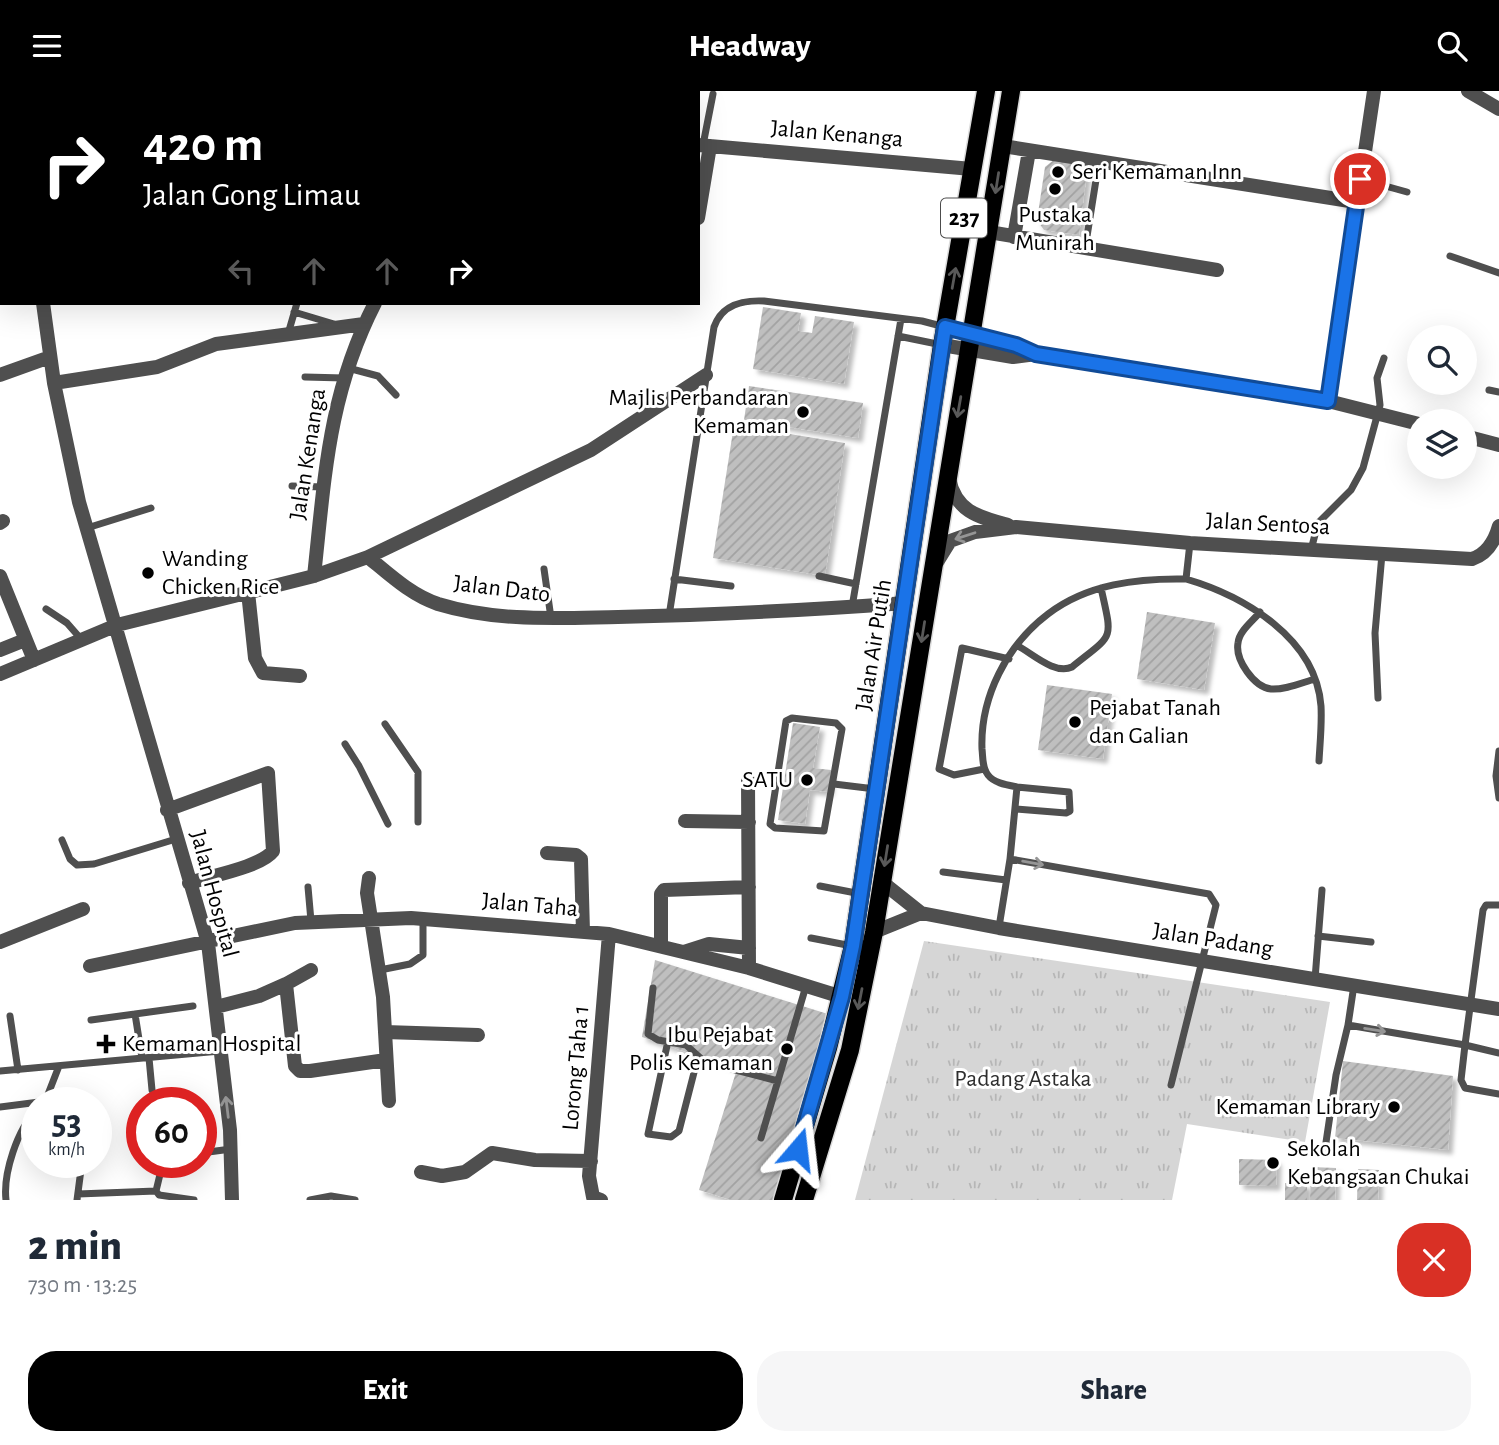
<!DOCTYPE html>
<html lang="en">
<head>
<meta charset="utf-8">
<style>
  :root { --surface:#fff; --page:#f6f6f7; --text:#1f2937; --muted:#747a83; --accent:#000 }
  body { margin:0; font-family:"Alegreya Sans",sans-serif; background:var(--page); color:var(--text); height:100vh; display:flex; flex-direction:column; font-size:26px; white-space:nowrap }
  * { box-sizing:border-box; margin:0 }
  p { font-size:23px; color:var(--muted) }
  .icon { flex:none; width:38px; height:38px; fill:none; stroke:currentColor; stroke-width:2; stroke-linecap:round; stroke-linejoin:round }
  .map { position:relative; height:1109px; overflow:hidden }
  .panel { display:flex; flex-direction:column; background:var(--surface); flex:1 }
  .panel>* { flex:none }
  .top-card { position:absolute; left:0px; top:0px; width:700px; height:214px; box-shadow:0 7px 28px #0002; background:#000; color:#fff; overflow:hidden }
  .fabs { position:absolute; left:1407px; top:234px; display:grid; gap:14px }
  .fabs a { display:grid; place-items:center; width:70px; height:70px; border-radius:50%; background:var(--surface); box-shadow:0 7px 28px #0002; font-size:35px }
  .speed { position:absolute; left:21px; top:996px; display:flex; gap:14px; font-size:35px; font-weight:700; text-align:center }
  .speed>* { display:grid; place-content:center; width:91px; height:91px; border-radius:50%; background:var(--surface); box-shadow:0 7px 28px #0002; line-height:1 }
  .speed small { font-size:18px; font-weight:400 }
  .speed .limit { border:10px solid #d22; background:#fff; color:#111 }
  .pin { position:absolute; display:grid; place-items:center; width:60px; height:60px; color:#fff; margin:-30px; border:4px solid #fff; border-radius:50%; box-shadow:0 2px 7px #0007 }
  .me { position:absolute; width:77px; margin:-38px; rotate:17deg; stroke-linejoin:round; filter:drop-shadow(0 0 5px #0008) }
  .turn { display:flex; align-items:center; gap:24px; height:147px; padding:0 28px; font-size:32px }
  .turn .icon { width:91px; height:91px; stroke-width:2.5 }
  .turn b { display:block; font-size:49px; line-height:60px }
  .lanes { display:flex; align-items:center; height:66px; padding:0 28px; background:#0003; justify-content:center; gap:35px; direction:ltr }
  .lanes .off { opacity:.35 }
  .round { display:grid; place-items:center; flex:none; width:74px; height:74px; border-radius:28px; background:var(--page) }
  .headline { display:flex; align-items:center; justify-content:space-between; height:119px; padding:0 28px }
  h1 { font-size:42px; font-weight:800; line-height:52px }
  .primary-button { display:flex; gap:14px; margin-top:auto; padding:14px 28px }
  .primary-button a { flex:1; height:80px; border-radius:28px; background:var(--accent); color:#fff; font-size:28px; font-weight:800; line-height:80px; text-align:center }
  .primary-button a+a { background:var(--page); color:var(--text) }
  header { display:flex; justify-content:space-between; align-items:center; height:91px; padding:0 28px; background:var(--accent); color:#fff; font-size:32px; font-weight:800 }
  .map>svg:first-child { display:block }
  .park { fill:url(#park-tufts) }
  .building { fill:url(#building-hatch); filter:url(#shadow) }
  .lines { fill:none; stroke-linecap:round; stroke-linejoin:round }
  .primary-casing { stroke:#dbdbdb; stroke-width:21 }
  .service { stroke:#4f4f4f; stroke-width:7 }
  .minor { stroke:#4f4f4f; stroke-width:14 }
  .tertiary { stroke:#4f4f4f; stroke-width:14 }
  .primary { stroke:#000; stroke-width:18 }
  .oneway { stroke:#595959 }
  .oneway2 { stroke:#959595 }
  .route-casing { stroke:#114b97; stroke-width:18 }
  .route { stroke:#1a73e8; stroke-width:12 }
  .poi-dot { fill:#000; stroke:#fff; stroke-width:2.5 }
  .labels { text-anchor:middle; dominant-baseline:central; stroke-width:6; stroke-linejoin:round; paint-order:stroke }
  .shield { fill:#fff; stroke:#4c4c4c; stroke-width:2 }
  .shield-label { font-size:23px; font-weight:bold; fill:#000 }
  .street-label { font-size:24px; fill:#000; stroke:#fff }
  .poi-label { font-size:24px; fill:#000; stroke:#fff; text-anchor:start }
  .park-label { font-size:24px; fill:#2d2d2d; stroke:#fff }
</style>
</head>
<body>
<header><svg class="icon" aria-label="menu" viewBox="0 0 24 24"><path d="M4 6h16M4 12h16M4 18h16"/></svg>Headway<svg class="icon" aria-label="search" viewBox="0 0 24 24"><circle cx="10" cy="10" r="6"/><path d="M15 15l6 6"/></svg></header>
<div class="map">
<svg width="1499" height="1109" viewBox="0 0 1499 1109">
  <defs>
    <pattern id="park-tufts" width="24" height="20" patternUnits="userSpaceOnUse" patternTransform="scale(1.75)"><rect width="24" height="20" fill="#d6d6d6"/><path d="M3 7l-1-3M5 7V3M7 7l1-3M15 17l-1-3M17 17v-4M19 17l1-3" fill="none" stroke="#b6b6b6"/></pattern>
    <pattern id="building-hatch" width="6" height="6" patternUnits="userSpaceOnUse" patternTransform="scale(1.75)"><rect width="6" height="6" fill="#bfbfbf"/><path d="M-1 1l2-2M0 6l6-6M5 7l2-2" fill="none" stroke="#a2a2a2"/></pattern>
    <filter id="shadow"><feDropShadow dx="4.5" dy="4.5" stdDeviation="2" flood-color="#0004"/></filter>
  </defs>
  <rect width="100%" height="100%" fill="#fff"/>
  <!-- park -->
  <path class="park" d="M924,850l406,61 -25,140 -118,-18 -15,76h-317z"/>
  <!-- building -->
  <path class="building" d="M1055,68l33,5 -9,71 -35,-5 -7,-10 8,-53z
    M763,216l38,6 -3,18 14,2 3,-17 39,6 -10,62 -91,-15z
    M749,295l114,17 -5,35 -114,-18z
    M734,334l111,18 -20,133 -112,-18z
    M1147,521l68,11 -11,67 -67,-11z
    M1047,594l65,9 -9,65 -65,-9z
    M793,632l27,4 -7,41 18,2 -2,22 -19,-2 -5,34 -27,-4z
    M655,869l176,55 -54,185h-46l-32,-10 38,-121 -95,-32z
    M1343,970l110,15 -5,74 -113,-12z
    M1239,1068l38,1 -1,26 -37,-1z
    M1311,1076l25,1 -1,32h-25z
    M1358,1078l21,1 -1,30h-21z
    M1285,1092l22,1v16h-22z"/>
  <g class="lines">
    <defs>
      <path id="primary" d="M783,1109l45,-152 25,-102 89,-601 44,-254
        M804,1109l46,-150 24,-118 137,-841"/>
    </defs>
    <!-- primary casing -->
    <use href="#primary" class="primary-casing"/>
    <!-- service -->
    <path class="service" d="M635,2v-2
      M703,54l10,-51
      M1360,88l47,13
      M1085,158l14,-88
      M1450,165l49,17
      M0,185h2
      M294,221l40,12
      M288,243l9,-31
      M898,245l44,9
      M348,277l30,8 18,19
      M305,286l39,1
      M1489,299l10,2
      M292,395l31,1
      M87,437l64,-20
      M1311,459l7,-27 33,-33 12,-22 17,-63 -3,-27 7,-20
      M544,478l7,49
      M819,485l37,8
      M674,488l57,7
      M1186,488c58,17 130,59 135,127 1,18 -1,37 -2,55
      M852,516l49,-288
      M46,518l21,14 14,16
      M1260,521c-7,9 -21,19 -22,31 -3,17 16,44 33,46 14,1 30,-6 44,-10
      M669,525l45,-289c8,-23 29,-27 50,-26l158,20 23,6
      M1018,555c15,8 37,29 54,21 42,-34 41,-25 29,-79
      M1378,607l-3,-65 7,-79
      M792,627l44,5 6,6 -18,102 -49,-3 -5,-4 16,-103z
      M385,633l33,48v50
      M345,653l14,22 29,58
      M1499,660l-3,25 3,22
      M984,678l-30,6 -15,-6 23,-121 47,11
      M834,693l41,5
      M1016,718l50,4 4,-2 -1,-19 -52,-5
      M62,749l8,19 7,6 17,-1 82,-25
      M1010,768l7,-72c-10,-2 -23,-4 -29,-12 -6,-7 -5,-18 -6,-26 -2,-52 25,-104 66,-135 39,-30 90,-36 138,-35l4,-36
      M943,781l63,8
      M820,795l41,8
      M308,796l3,34
      M999,836l11,-68 199,35 7,11 -45,180
      M1318,845l53,6
      M811,847l41,8
      M380,879l30,-6 13,-9v-35
      M1315,888l7,-89
      M1354,894l-6,40 117,20 18,-135 3,-5h13
      M653,897l-5,46 10,6 28,5 19,17 73,19
      M135,923l58,-8
      M10,925l8,54
      M91,929l44,-6 7,44
      M668,950l-20,93 23,3 8,-6 19,-74
      M1499,962l-34,-8 -4,35 4,8 34,6
      M149,967l3,32
      M0,980l220,-20
      M45,1011l14,-36
      M0,1016l47,-6
      M761,1047l45,-152
      M1325,1058l11,-74 12,-50
      M201,1062l30,-4
      M163,1071l-7,29 3,4 35,5
      M78,1103l78,-3
      M6,1109c-3,-26 11,-71 31,-90
      M77,1109l5,-38
      M310,1109l21,-4 24,4"/>
    <!-- minor -->
    <path class="minor" d="M1468,0l31,18
      M32,2l1,-2
      M555,2v-2
      M698,54l274,24
      M1003,55l353,56
      M698,127l12,-72
      M989,141l228,38
      M1014,146l15,-86
      M43,212l11,80 25,119 129,441 22,187 2,70
      M0,284l50,-18
      M54,292l103,-16 59,-23 148,-20
      M1328,310l46,-310
      M949,388c7,33 30,38 59,46
      M0,432l3,-2
      M368,466l223,-107 115,-75
      M937,471l13,-21 25,-9 41,-5 174,16 282,16c16,-5 23,-19 27,-33
      M0,485l34,84
      M314,485c11,-100 14,-181 61,-273
      M248,501l7,66 8,15 37,3
      M0,559l25,-10
      M0,583l117,-49 197,-49 54,-19c22,18 43,38 70,47 59,18 119,14 180,13 96,-2 192,-7 288,-14
      M748,689l1,188
      M167,719l101,-37 5,78c-12,16 -63,25 -84,32
      M685,730l64,1
      M547,762l29,2 5,4 2,73
      M369,787l-2,15 16,104 6,104
      M882,791l39,31 78,15 500,81
      M874,841l47,-19
      M0,851l83,-33
      M661,855v-52l3,-4 85,-3
      M684,861l25,-8 40,4
      M90,875l205,-43 116,-5 198,16 140,34 93,29
      M311,879l-25,14 9,82 5,5h10l76,-11
      M216,916l43,-11 27,-12
      M385,941l93,3
      M421,1081l21,4 23,-4 27,-19 43,7 56,1
      M601,1109l-8,-3 -4,-21 20,-242"/>
    <!-- tertiary -->
    <path class="tertiary" d="M945,236l71,18 18,9
      M942,254l71,12 23,-3 292,47 91,23
      M1465,345l34,9"/>
    <!-- primary -->
    <use href="#primary" class="primary"/>
  </g>
  <!-- one-way arrows -->
  <defs><path id="oneway-shaft" d="M-6 0H5M1.5-3L5.5 0L1.5 3" fill="none" stroke-width="1.6" stroke-linecap="round" stroke-linejoin="round" transform="scale(1.75)"/></defs>
  <g class="oneway">
    <use href="#oneway-shaft" transform="translate(997 92) rotate(99)"/>
    <use href="#oneway-shaft" transform="translate(954 187) rotate(-80)"/>
    <use href="#oneway-shaft" transform="translate(959 316) rotate(100)"/>
    <use href="#oneway-shaft" transform="translate(923 541) rotate(99)"/>
    <use href="#oneway-shaft" transform="translate(886 765) rotate(99)"/>
    <use href="#oneway-shaft" transform="translate(860 908) rotate(101)"/>
  </g>
  <g class="oneway2">
    <use href="#oneway-shaft" transform="translate(965 445) rotate(162)"/>
    <use href="#oneway-shaft" transform="translate(1033 772) rotate(10)"/>
    <use href="#oneway-shaft" transform="translate(1375 939) rotate(9)"/>
    <use href="#oneway-shaft" transform="translate(227 1016) rotate(-97)"/>
  </g>
  <g class="lines">
    <defs>
      <path id="route" d="M798,1058l44,-152 11,-51 92,-619 71,18 20,9 292,47 32,-222"/>
    </defs>
    <!-- route casing -->
    <use href="#route" class="route-casing"/>
    <!-- route -->
    <use href="#route" class="route"/>
  </g>
  <!-- markers -->
  <g class="poi-dot">
    <circle cx="1058" cy="81" r="7"/>
    <circle cx="1055" cy="98" r="7"/>
    <circle cx="803" cy="321" r="7"/>
    <circle cx="148" cy="482" r="7"/>
    <circle cx="1075" cy="631" r="7"/>
    <circle cx="807" cy="689" r="7"/>
    <path d="M102.5 942.5h7v7h7v7h-7v7h-7v-7h-7v-7h7z"/>
    <circle cx="787" cy="958" r="7"/>
    <circle cx="1394" cy="1016" r="7"/>
    <circle cx="1273" cy="1072" r="7"/>
  </g>
  <g class="labels">
    <!-- shield labels -->
    <rect class="shield" x="941" y="107.5" width="46" height="39" rx="5"/>
    <g class="shield-label">
      <text x="964" y="127">237</text>
    </g>
    <!-- street labels -->
    <g class="street-label">
      <text transform="translate(837 43) rotate(5)">Jalan Kenanga</text>
      <text transform="translate(308 363) rotate(-81)">Jalan Kenanga</text>
      <text transform="translate(1268 433) rotate(3)">Jalan Sentosa</text>
      <text transform="translate(502 498) rotate(7)">Jalan Dato</text>
      <text transform="translate(874 554) rotate(-81)">Jalan Air Putih</text>
      <text transform="translate(214 803) rotate(75)">Jalan Hospital</text>
      <text transform="translate(530 814) rotate(5)">Jalan Taha</text>
      <text transform="translate(1213 849) rotate(9)">Jalan Padang</text>
      <text transform="translate(576 977) rotate(-85)">Lorong Taha 1</text>
    </g>
    <!-- poi labels -->
    <g class="poi-label">
      <text x="1072" y="81">Seri Kemaman Inn</text>
      <text x="1055" y="124" text-anchor="middle">Pustaka<tspan x="1055" dy="28">Munirah</tspan></text>
      <text x="789" y="307" text-anchor="end">Majlis Perbandaran<tspan x="789" dy="28">Kemaman</tspan></text>
      <text x="162" y="468">Wanding<tspan x="162" dy="28">Chicken Rice</tspan></text>
      <text x="1089" y="617">Pejabat Tanah<tspan x="1089" dy="28">dan Galian</tspan></text>
      <text x="793" y="689" text-anchor="end">SATU</text>
      <text x="773" y="944" text-anchor="end">Ibu Pejabat<tspan x="773" dy="28">Polis Kemaman</tspan></text>
      <text x="122" y="953">Kemaman Hospital</text>
      <text x="1380" y="1016" text-anchor="end">Kemaman Library</text>
      <text x="1287" y="1058">Sekolah<tspan x="1287" dy="28">Kebangsaan Chukai</tspan></text>
    </g>
    <!-- park labels -->
    <g class="park-label">
      <text x="1023" y="988">Padang Astaka</text>
    </g>
  </g>
</svg>
<div class="fabs">
<a><svg class="icon" aria-label="search" viewBox="0 0 24 24"><circle cx="10" cy="10" r="6"/><path d="M15 15l6 6"/></svg></a>
<a><svg class="icon" aria-label="layers" viewBox="0 0 24 24"><path d="M12 4l9 5-9 5-9-5zM3 14l9 5 9-5"/></svg></a>
</div>
<div class="speed"><div>53<small>km/h</small></div><div class="limit">60</div></div>
<div class="pin" style="left:1360px;top:88px;background:#d93025"><svg class="icon" aria-label="arrive" viewBox="0 0 24 24"><path d="M6 21V4h12l-3 4 3 4H6"/></svg></div>
<svg class="me" style="left:798px;top:1058px" viewBox="-20 -20 40 40"><path d="M0-17L14 15 0 8-14 15z" fill="#1a73e8" stroke="#fff" stroke-width="4"/></svg>
<div class="top-card">
<div class="turn"><svg class="icon" aria-label="right" viewBox="0 0 24 24"><path d="M7 20v-9h11M14 6l5 5-5 5"/></svg><div><b>420 m</b>Jalan Gong Limau</div></div>
<div class="lanes"><svg class="icon off" aria-label="left" viewBox="0 0 24 24"><path d="M17 20v-9H6M10 6l-5 5 5 5"/></svg><svg class="icon off" aria-label="ahead" viewBox="0 0 24 24"><path d="M12 20V5M6 11l6-6 6 6"/></svg><svg class="icon off" aria-label="ahead" viewBox="0 0 24 24"><path d="M12 20V5M6 11l6-6 6 6"/></svg><svg class="icon" aria-label="right" viewBox="0 0 24 24"><path d="M7 20v-9h11M14 6l5 5-5 5"/></svg></div>
</div>
</div>
<section class="panel">
<div class="headline"><div><h1>2 min</h1><p>730 m · 13:25</p></div><a class="round" style="background:#d93025;color:#fff"><svg class="icon" aria-label="close" viewBox="0 0 24 24"><path d="M6 6l12 12M18 6L6 18"/></svg></a></div>
<div class="primary-button"><a>Exit</a><a>Share</a></div>
</section>
</body>
</html>
